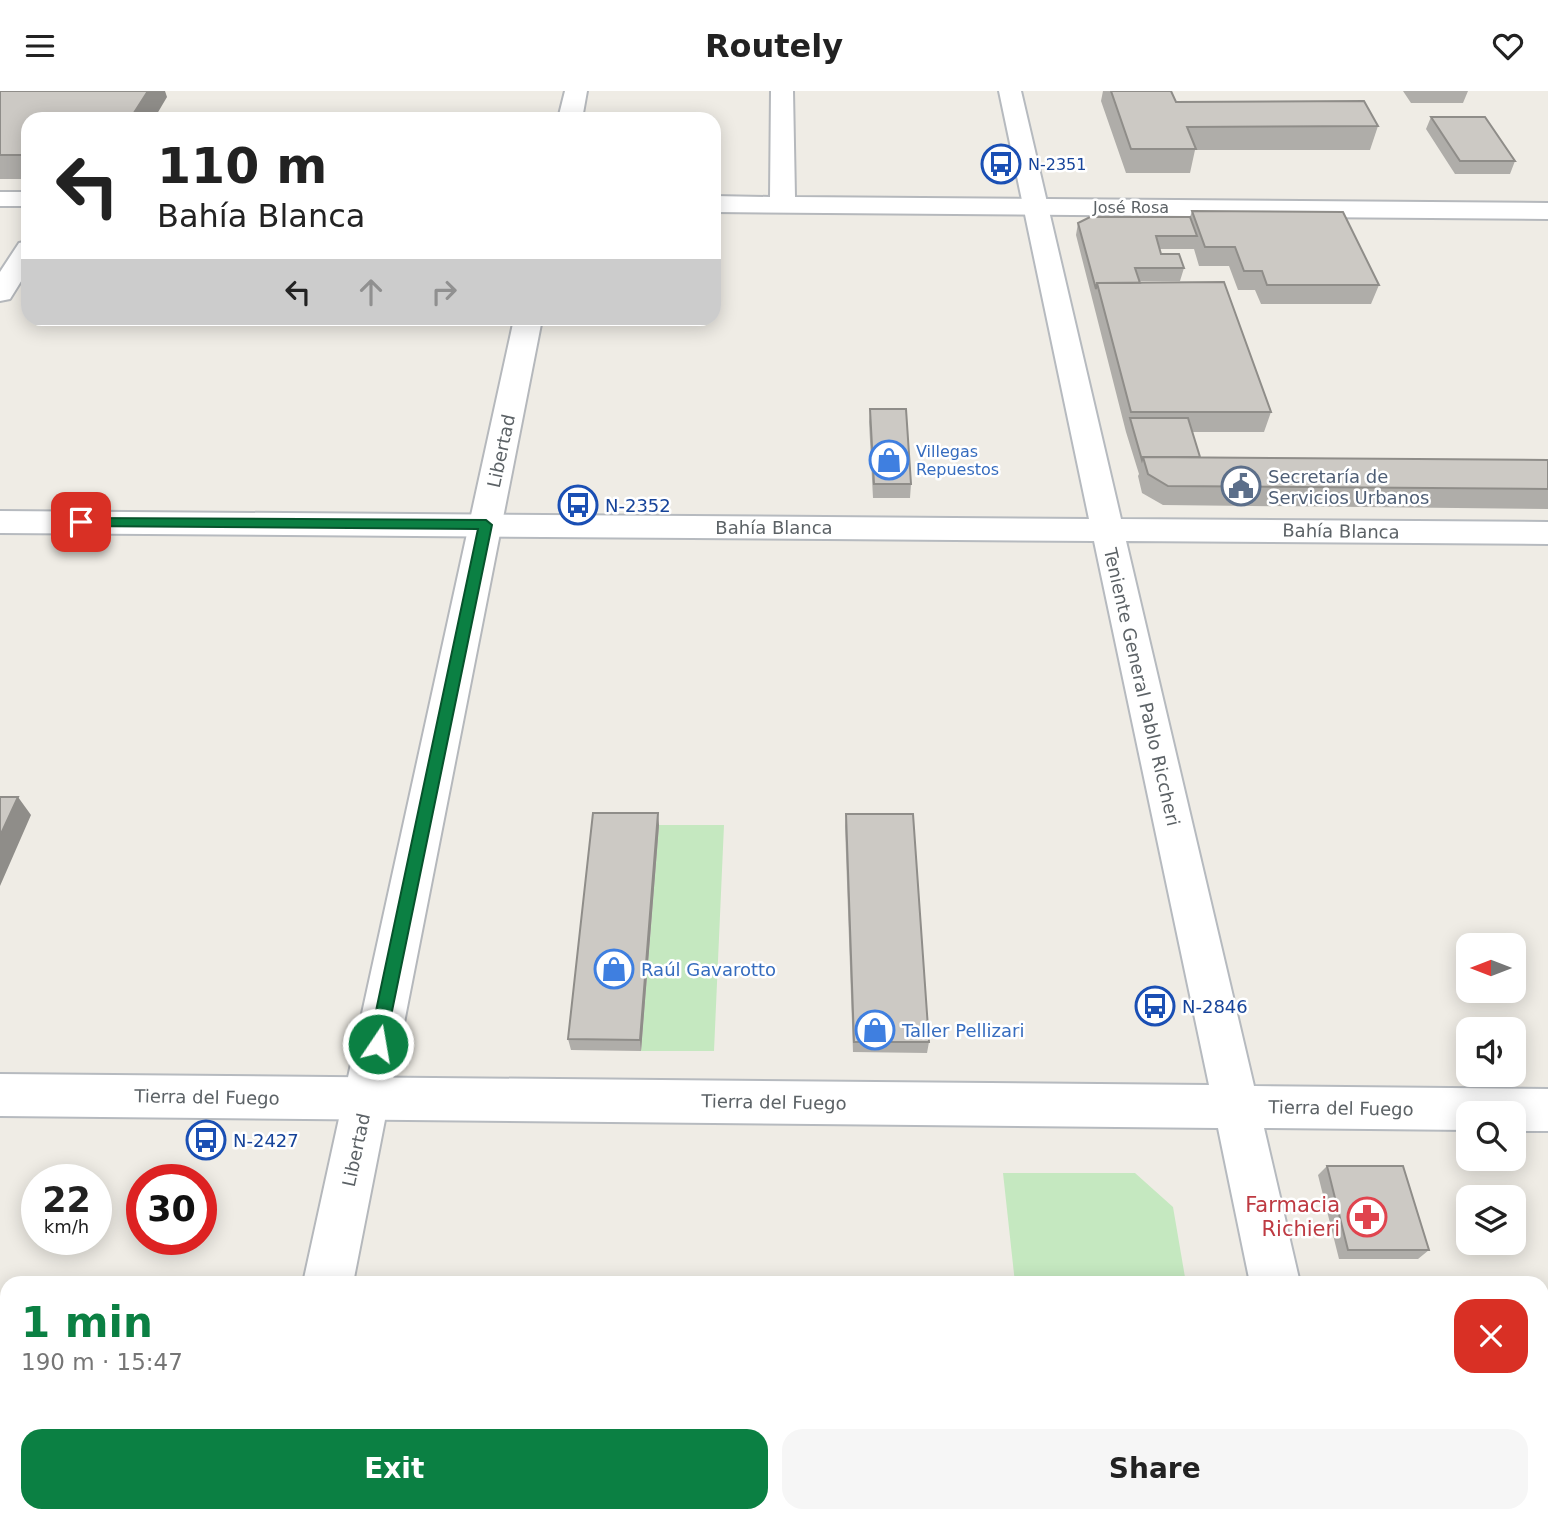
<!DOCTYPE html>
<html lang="en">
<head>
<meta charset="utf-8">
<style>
  :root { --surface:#fff; --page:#f6f6f6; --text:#222; --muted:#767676; --accent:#0b8043 }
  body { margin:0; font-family:"DejaVu Sans",sans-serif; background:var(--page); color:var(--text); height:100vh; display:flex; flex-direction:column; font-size:26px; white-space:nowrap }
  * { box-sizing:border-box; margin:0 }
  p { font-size:23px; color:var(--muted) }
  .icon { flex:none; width:38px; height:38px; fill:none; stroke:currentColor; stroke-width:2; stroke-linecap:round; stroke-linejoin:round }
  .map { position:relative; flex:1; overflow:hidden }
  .sheet { position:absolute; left:0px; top:1185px; width:1549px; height:247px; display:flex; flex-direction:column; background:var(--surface); border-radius:21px 21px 0 0; box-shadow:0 4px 18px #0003 }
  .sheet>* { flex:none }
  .hud { position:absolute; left:21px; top:21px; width:700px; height:214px; border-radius:21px; box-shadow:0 4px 18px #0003; background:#fff; color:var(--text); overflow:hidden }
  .needle { width:46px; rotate:270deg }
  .fabs { position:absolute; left:1456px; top:842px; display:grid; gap:14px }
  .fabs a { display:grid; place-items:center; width:70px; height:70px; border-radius:14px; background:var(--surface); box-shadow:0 4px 18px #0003; font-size:35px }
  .speed { position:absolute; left:21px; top:1073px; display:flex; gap:14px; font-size:35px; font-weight:700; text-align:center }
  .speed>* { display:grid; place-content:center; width:91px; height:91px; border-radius:50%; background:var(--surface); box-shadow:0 4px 18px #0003; line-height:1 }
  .speed small { font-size:18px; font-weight:400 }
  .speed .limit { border:10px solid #d22; background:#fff; color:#111 }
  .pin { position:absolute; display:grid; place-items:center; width:60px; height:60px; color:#fff; margin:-30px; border-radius:14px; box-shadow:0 4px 10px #0006 }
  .me { position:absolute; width:77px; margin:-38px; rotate:12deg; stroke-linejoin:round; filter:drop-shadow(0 0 5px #0008) }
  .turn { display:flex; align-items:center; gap:24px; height:147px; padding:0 21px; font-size:32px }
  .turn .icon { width:91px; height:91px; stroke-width:2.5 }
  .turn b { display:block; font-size:49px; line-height:60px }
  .lanes { display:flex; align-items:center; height:66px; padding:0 21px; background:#0003; justify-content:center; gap:35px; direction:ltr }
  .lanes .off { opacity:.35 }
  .round { display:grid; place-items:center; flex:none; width:74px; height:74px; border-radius:21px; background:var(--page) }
  .summary { display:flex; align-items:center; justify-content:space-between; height:119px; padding:0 21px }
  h1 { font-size:42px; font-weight:600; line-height:52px; color:var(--accent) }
  .cta { display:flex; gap:14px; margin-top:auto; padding:14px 21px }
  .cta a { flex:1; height:80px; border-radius:21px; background:var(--accent); color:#fff; font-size:28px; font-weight:600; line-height:80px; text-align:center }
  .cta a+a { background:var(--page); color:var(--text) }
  header { display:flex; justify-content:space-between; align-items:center; height:91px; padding:0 21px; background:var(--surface); font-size:32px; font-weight:600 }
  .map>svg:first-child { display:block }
  .green { fill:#c5e8c0 }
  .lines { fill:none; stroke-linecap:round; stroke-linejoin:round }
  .street-casing { stroke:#b5b8bc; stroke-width:4 }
  .secondary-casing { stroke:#b6babf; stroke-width:4 }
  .street { fill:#fff; fill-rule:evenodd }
  .secondary { fill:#fff; fill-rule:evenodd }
  .wall { fill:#afada9 }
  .shaded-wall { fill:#8f8d89 }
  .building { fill:#ccc9c4; stroke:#8f8d89; stroke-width:2 }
  .route { fill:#0b8043; stroke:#07532c; stroke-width:2 }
  .labels { text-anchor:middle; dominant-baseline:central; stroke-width:5; stroke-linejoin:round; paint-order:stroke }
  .far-transit-label { font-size:16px; fill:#164399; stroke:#fff; text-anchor:start }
  .far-street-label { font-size:16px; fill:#5c6266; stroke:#fff }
  .far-shop-label { font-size:16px; fill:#366cbe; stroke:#fff; text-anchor:start }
  .street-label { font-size:18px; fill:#5c6266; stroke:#fff }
  .service-label { font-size:18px; fill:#4e5e75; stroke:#fff; text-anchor:start }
  .transit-label { font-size:18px; fill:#164399; stroke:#fff; text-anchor:start }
  .shop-label { font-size:18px; fill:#366cbe; stroke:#fff; text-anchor:start }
  .near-health-label { font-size:21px; fill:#be3a42; stroke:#fff; text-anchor:end }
</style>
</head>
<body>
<header><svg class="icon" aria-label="menu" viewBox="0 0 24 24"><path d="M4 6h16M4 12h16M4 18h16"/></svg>Routely<svg class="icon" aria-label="heart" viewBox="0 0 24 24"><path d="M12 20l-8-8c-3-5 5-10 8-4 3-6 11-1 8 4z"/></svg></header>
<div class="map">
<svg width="1548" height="1430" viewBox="0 0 1548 1430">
  <rect width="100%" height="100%" fill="#efece5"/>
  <!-- green -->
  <path class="green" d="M659,734h65l-10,226h-73z
    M1003,1082h132l38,34 13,76h-171z"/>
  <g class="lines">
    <defs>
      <path id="street" d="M565,0h22l-5,28h-24z
        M771,0h22l2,106 753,6v16l-834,-7v-16l56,1z
        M0,101h28v14h-28z
        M28,150v29l-18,29 -10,2v-29l19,-29z
        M514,228h28l-189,964h-50z
        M253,1424h54l-1,6h-54z"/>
      <path id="secondary" d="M999,0h22l100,428 427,3v22l-422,-3 128,545 294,3v42h-34v-18h-46v17l-204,-2 36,155h-50l-32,-155 -1218,-12v-42l1209,11 -115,-544 -1094,-8v-22l1089,8z
        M1300,1424h54l1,6h-54z"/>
    </defs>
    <!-- street casing -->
    <use href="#street" class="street-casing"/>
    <!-- secondary casing -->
    <use href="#secondary" class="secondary-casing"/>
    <!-- street -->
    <use href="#street" class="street"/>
    <!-- secondary -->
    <use href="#secondary" class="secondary"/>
  </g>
  <!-- wall -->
  <path class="wall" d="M0,0l167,6 -139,22v60h-28z
    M1103,0h68l5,11 202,24 -8,24h-175l-5,23h-64l-25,-72z
    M1403,0h65l-5,12h-52z
    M1431,26l84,44 -5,13h-55l-29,-45z
    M1192,120l187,74 -8,19h-110l-6,-14h-17l-9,-24h-30l-5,-17h-34l1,5 23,14 -4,13h-41l1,2 131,129 -7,20h-72l8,25 348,3v49l-385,-4 -21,-12 -4,-17 1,-2 -13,-42 -50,-197 2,-12 112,-6z
    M870,318l41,75 -1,14h-37l-4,-76z
    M846,723l83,228 -2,11 -74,-1 -8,-226z
    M659,734l-18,226 -70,-1 -3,-11z
    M1327,1075l102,84 -11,9h-79l-21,-84z
    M1548,1375v55h-141l-1,-6h136z
    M1072,1424h77l1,6h-84z
    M1167,1424h90l1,6h-99z"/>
  <!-- shaded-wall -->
  <path class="shaded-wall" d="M148,0h17l2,6 -13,22h-24z
    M18,706l13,18 -31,71v-50z
    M658,722l1,12 -18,226 -1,-11z"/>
  <!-- building -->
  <path class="building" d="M0,0h148l-18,28h-102v36h-28z
    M1111,0h60l5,11 188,-1 14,25 -191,1 9,22h-65z
    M1431,26h54l30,44h-55z
    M1192,120l151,1 36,73h-112l-5,-14h-18l-9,-24h-30z
    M1090,126h100l7,19h-41l5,18h18l5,14h-49l5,15h-43l-1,6 -18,-66z
    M1224,191l47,130h-140l-34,-129z
    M870,318h36l5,75h-37z
    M1130,327h58l12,39h-57l-1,3z
    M1143,366l405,3v29l-380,-3 -20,-12z
    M0,706h18l-18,39z
    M593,722h65l-18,227 -72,-1z
    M846,723h67l16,228h-75z
    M1327,1075h76l26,84h-81z
    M1542,1375h6v54h-122l-2,-5h118z
    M1082,1424h67l1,6h-67z
    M1181,1424h76l1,6h-76z"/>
  <!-- route -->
  <path class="route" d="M81,427l405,2 6,5 -108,525 -6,2 -6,-2 -3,-6 109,-515 -402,-3 -2,-4z"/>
  <!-- icons -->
  <defs>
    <symbol id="bus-ring" viewBox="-11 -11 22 22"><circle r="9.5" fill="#fff" stroke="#1a4fb4" stroke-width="1.5"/><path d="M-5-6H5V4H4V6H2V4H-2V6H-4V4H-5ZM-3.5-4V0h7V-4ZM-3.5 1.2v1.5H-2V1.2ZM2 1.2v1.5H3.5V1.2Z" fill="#1a4fb4"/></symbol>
    <symbol id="shop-ring" viewBox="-11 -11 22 22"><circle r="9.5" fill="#fff" stroke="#3f7fe0" stroke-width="1.5"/><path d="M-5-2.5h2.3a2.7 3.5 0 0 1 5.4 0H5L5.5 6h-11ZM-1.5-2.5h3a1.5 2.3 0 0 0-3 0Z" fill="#3f7fe0"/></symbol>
    <symbol id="civic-ring" viewBox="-11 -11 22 22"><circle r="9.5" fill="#fff" stroke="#5c6f8a" stroke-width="1.5"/><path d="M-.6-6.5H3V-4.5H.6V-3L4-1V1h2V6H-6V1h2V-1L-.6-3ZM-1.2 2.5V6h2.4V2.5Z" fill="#5c6f8a"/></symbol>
    <symbol id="pharmacy-ring" viewBox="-11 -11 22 22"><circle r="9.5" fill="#fff" stroke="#e0444e" stroke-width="1.5"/><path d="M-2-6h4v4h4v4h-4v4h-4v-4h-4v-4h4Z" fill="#e0444e"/></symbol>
  </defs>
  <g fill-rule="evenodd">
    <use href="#bus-ring" x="979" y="51" width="44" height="44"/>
    <use href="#shop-ring" x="867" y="347" width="44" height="44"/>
    <use href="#civic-ring" x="1219" y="373" width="44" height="44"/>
    <use href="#bus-ring" x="556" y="392" width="44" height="44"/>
    <use href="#shop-ring" x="592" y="856" width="44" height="44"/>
    <use href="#bus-ring" x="1133" y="893" width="44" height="44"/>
    <use href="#shop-ring" x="853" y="917" width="44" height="44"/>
    <use href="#bus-ring" x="184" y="1027" width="44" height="44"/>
    <use href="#pharmacy-ring" x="1345" y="1104" width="44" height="44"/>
  </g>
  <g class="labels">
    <!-- far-transit labels -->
    <g class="far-transit-label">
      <text x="1028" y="73">N-2351</text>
    </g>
    <!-- far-street labels -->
    <g class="far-street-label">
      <text x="1131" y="116">José Rosa</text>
    </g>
    <!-- far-shop labels -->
    <g class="far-shop-label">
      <text x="916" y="360">Villegas<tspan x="916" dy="18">Repuestos</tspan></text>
    </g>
    <!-- street labels -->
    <g class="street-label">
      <text transform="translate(501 360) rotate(-78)">Libertad</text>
      <text x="774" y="436">Bahía Blanca</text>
      <text transform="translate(1341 440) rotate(1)">Bahía Blanca</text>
      <text transform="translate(1142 596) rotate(77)">Teniente General Pablo Riccheri</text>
      <text transform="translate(207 1006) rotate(1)">Tierra del Fuego</text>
      <text transform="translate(774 1011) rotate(1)">Tierra del Fuego</text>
      <text transform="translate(1341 1017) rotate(1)">Tierra del Fuego</text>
      <text transform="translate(356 1059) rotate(-78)">Libertad</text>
    </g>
    <!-- service labels -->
    <g class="service-label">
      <text x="1268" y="385">Secretaría de<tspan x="1268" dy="21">Servicios Urbanos</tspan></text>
    </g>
    <!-- transit labels -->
    <g class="transit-label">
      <text x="605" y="414">N-2352</text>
      <text x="1182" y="915">N-2846</text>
      <text x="233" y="1049">N-2427</text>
    </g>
    <!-- shop labels -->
    <g class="shop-label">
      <text x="641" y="878">Raúl Gavarotto</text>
      <text x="902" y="939">Taller Pellizari</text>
    </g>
    <!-- near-health labels -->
    <g class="near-health-label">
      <text x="1340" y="1114">Farmacia<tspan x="1340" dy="24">Richieri</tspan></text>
    </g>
  </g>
</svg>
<div class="fabs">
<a><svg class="needle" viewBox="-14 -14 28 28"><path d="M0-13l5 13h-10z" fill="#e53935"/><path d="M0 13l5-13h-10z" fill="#767676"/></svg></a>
<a><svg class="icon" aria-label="sound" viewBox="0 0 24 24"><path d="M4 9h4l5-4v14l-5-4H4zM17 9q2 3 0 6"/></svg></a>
<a><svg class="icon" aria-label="search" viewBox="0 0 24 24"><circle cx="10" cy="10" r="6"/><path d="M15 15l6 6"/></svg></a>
<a><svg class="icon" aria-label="layers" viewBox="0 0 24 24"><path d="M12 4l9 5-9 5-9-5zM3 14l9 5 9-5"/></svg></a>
</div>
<div class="speed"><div>22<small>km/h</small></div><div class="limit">30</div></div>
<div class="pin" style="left:81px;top:431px;background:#d93025"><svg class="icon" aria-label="arrive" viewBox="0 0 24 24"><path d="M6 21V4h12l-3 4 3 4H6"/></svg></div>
<svg class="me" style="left:378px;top:953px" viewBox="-20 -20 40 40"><circle r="17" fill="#0b8043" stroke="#fff" stroke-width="3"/><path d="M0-11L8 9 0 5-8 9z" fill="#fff"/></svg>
<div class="hud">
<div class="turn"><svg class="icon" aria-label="left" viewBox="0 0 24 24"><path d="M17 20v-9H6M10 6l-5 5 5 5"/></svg><div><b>110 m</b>Bahía Blanca</div></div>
<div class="lanes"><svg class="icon" aria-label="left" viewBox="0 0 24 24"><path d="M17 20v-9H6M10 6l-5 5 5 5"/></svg><svg class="icon off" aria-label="ahead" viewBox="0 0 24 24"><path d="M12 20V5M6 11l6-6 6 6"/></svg><svg class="icon off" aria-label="right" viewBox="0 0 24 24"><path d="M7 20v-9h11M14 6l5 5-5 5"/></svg></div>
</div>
<section class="sheet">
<div class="summary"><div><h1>1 min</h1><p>190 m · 15:47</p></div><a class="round" style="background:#d93025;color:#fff"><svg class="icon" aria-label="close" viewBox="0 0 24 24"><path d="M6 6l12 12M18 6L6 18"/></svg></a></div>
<div class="cta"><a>Exit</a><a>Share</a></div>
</section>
</div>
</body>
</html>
